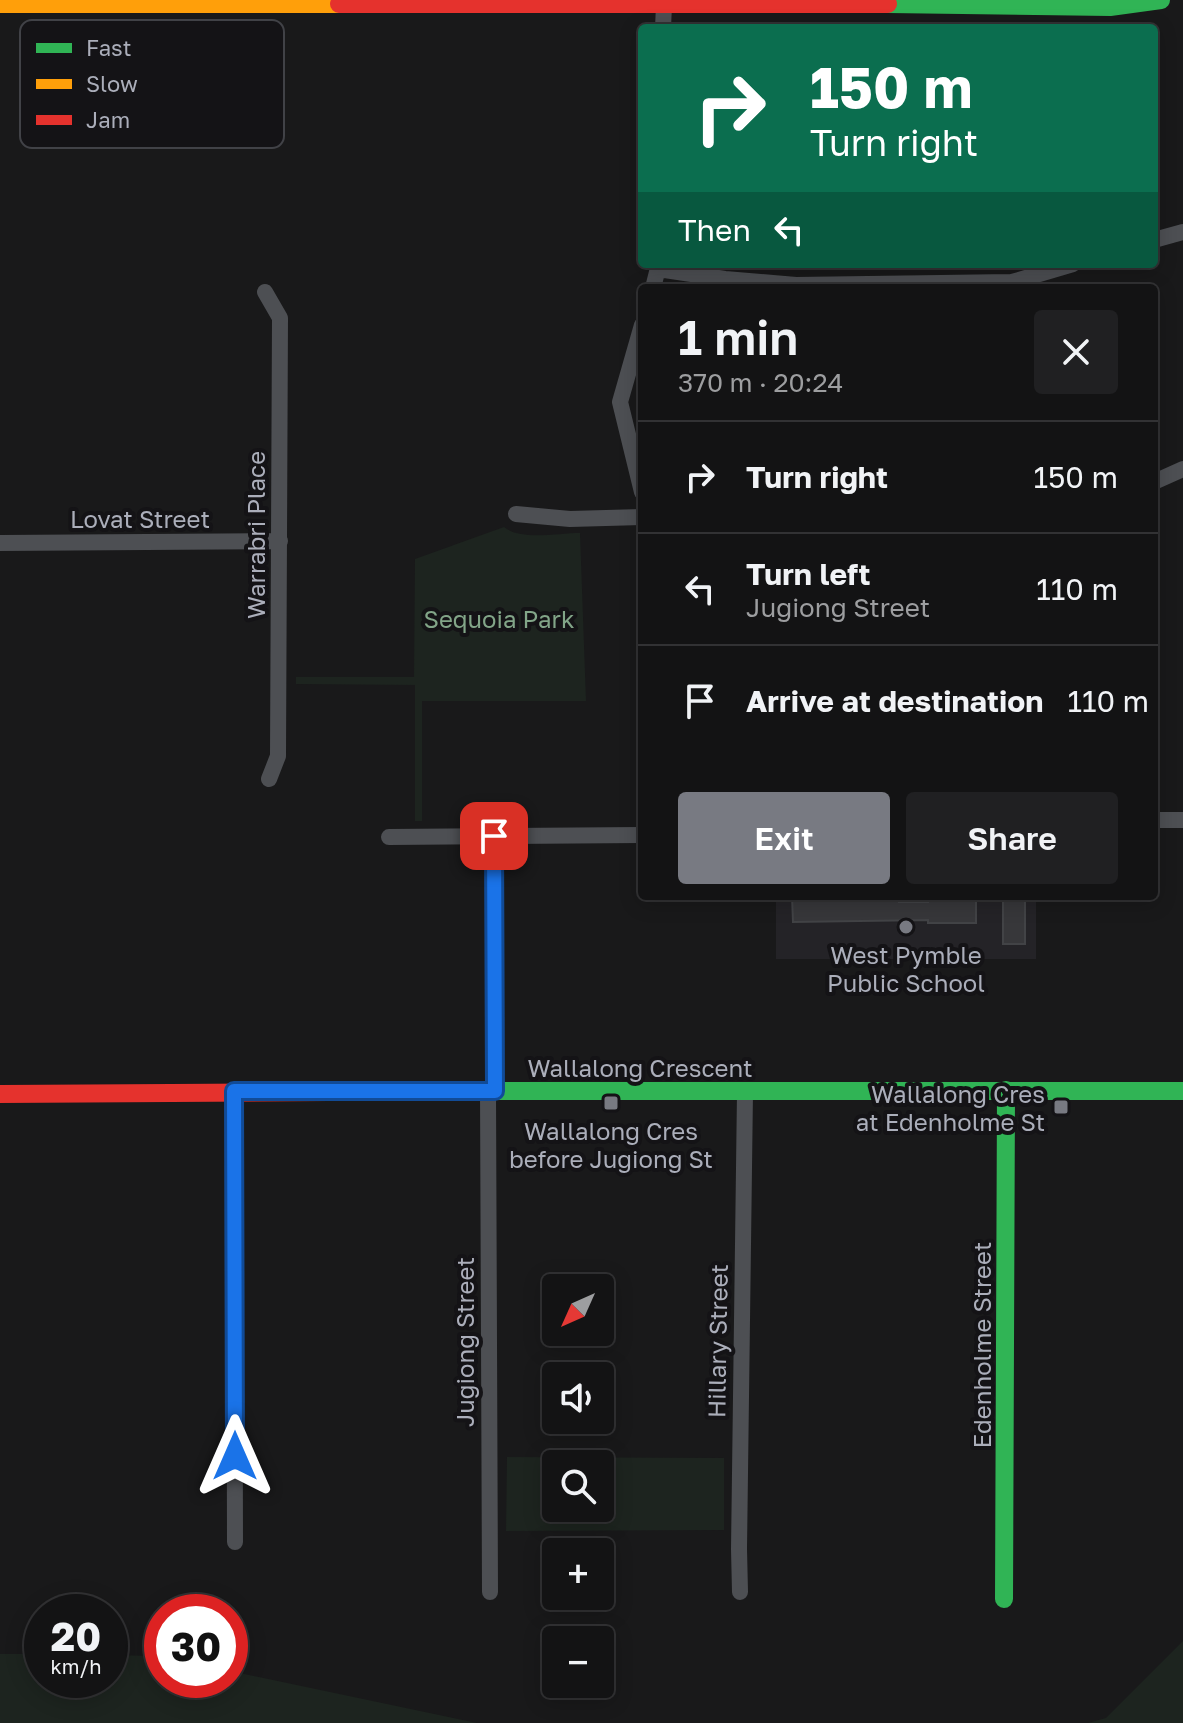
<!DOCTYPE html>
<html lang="en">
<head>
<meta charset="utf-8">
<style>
  :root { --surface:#131314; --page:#202022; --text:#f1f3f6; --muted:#9d9ea0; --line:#323234; --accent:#787a82 }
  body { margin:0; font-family:"Golos Text",sans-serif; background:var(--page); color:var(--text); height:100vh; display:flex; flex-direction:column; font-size:30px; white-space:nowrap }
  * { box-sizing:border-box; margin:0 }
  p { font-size:26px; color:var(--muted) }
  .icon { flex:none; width:44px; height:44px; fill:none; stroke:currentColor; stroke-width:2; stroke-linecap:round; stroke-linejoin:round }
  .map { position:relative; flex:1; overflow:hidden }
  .details { position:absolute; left:638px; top:284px; width:520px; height:616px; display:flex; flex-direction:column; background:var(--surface); border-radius:8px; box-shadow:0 4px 20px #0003,0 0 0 2px var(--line) }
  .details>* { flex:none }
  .guide { position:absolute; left:638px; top:24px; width:520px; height:244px; border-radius:8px; box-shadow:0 4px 20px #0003,0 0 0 2px var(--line); background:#0b6e4f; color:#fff; overflow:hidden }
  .needle { width:52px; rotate:225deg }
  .fabs { position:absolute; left:542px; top:1274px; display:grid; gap:16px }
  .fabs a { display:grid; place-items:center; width:72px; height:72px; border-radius:8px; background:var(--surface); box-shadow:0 4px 20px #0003,0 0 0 2px var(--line); font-size:40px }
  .speed { position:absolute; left:24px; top:1594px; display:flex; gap:16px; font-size:40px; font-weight:700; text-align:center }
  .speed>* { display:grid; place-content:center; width:104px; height:104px; border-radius:50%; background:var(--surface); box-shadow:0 4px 20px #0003,0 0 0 2px var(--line); line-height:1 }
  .speed small { font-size:20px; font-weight:400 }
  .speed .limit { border:12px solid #d22; background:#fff; color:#111 }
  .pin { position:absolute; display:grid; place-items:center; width:68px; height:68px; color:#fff; margin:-34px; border-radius:16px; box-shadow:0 4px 12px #0006 }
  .me { position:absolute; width:88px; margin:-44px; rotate:0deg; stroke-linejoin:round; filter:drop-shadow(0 0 6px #0008) }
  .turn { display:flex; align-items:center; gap:28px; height:168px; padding:0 40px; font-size:36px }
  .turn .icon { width:104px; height:104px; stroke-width:2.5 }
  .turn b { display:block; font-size:56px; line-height:68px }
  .then { display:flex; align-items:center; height:76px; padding:0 40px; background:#0003; gap:16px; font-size:30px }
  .round { display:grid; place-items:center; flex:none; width:84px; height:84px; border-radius:8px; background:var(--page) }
  .summary { display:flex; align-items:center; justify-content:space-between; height:136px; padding:0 40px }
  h1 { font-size:48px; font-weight:600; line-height:60px }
  .action { display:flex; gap:16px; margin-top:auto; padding:16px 40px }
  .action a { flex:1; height:92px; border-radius:8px; background:var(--accent); color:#fff; font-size:32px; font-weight:600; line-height:92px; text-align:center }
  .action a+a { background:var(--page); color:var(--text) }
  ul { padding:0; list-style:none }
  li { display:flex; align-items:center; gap:24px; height:112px; padding:0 40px; border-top:2px solid var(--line) }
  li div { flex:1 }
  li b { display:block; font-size:30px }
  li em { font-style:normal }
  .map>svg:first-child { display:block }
  .built { fill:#242327 }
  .green { fill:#1d241f; fill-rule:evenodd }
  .building { fill:#37373a; stroke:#424346; stroke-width:2 }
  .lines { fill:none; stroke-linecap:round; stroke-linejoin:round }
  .street { stroke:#4d4f53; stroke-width:16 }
  .fast { stroke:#30b455; stroke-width:18 }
  .slow { stroke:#ff9f0a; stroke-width:18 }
  .jam { stroke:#e5322d; stroke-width:18 }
  .route-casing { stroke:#114b97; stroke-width:20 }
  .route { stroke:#1a73e8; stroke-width:14 }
  .poi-dot { fill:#787a82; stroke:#141316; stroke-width:3 }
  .labels { text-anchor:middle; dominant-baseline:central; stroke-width:8; stroke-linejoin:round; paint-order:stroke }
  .street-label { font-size:24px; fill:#abaeba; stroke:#141316 }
  .park-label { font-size:24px; fill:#82a588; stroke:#141316 }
  .poi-label { font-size:24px; fill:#abaeba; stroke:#141316 }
  .key { fill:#141316; stroke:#414247; stroke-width:2 }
  .key-label { font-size:22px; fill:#abaeba }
</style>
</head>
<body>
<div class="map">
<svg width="1183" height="1723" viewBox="0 0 1183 1723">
  <rect width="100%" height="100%" fill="#19191a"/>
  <!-- built -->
  <path class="built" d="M776,896h260v63h-260z"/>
  <!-- green -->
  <path class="green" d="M504,527c16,14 54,6 76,6l6,168h-164v120h-7v-136l-119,-1v-7h118l1,-118z
    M507,1457l217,1v72l-218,1zM600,1464v44h-44v-44z
    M1183,1641v82h-95l18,-5z
    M0,1654h42v26h68v-25l45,1 7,1v23h68v-9l247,52h-477z"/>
  <!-- building -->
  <path class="building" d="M792,896h107v6h29v-6h48v27h-48v-3l-135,2z
    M1003,896h22v48h-22z"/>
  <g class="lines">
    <!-- street -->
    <path class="street" d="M663,28l1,-23
      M1154,240l29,-8
      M658,269l67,10 71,6 216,-3 61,-18
      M653,288l6,-24
      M265,292l15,26 -2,438 -9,23
      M642,325l-22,77 22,90
      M1154,482l29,-13
      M516,514l54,5 72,-2
      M0,543l280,-2
      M1154,820h29
      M494,836l1,255
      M389,837l253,-2
      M234,1091l1,451
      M488,1091l2,501
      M740,1592l-1,-43 6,-457"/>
    <!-- fast -->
    <path class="fast" d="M888,4l222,3 51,-7
      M478,1091h705
      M1004,1599l2,-509"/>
    <!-- slow -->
    <path class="slow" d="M0,4h339"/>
    <!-- jam -->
    <path class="jam" d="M339,4h549
      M0,1094l478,-3"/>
  </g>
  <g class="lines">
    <defs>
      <path id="route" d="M235,1456l-1,-365h261l-1,-255"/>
    </defs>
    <!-- route casing -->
    <use href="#route" class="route-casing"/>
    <!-- route -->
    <use href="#route" class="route"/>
  </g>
  <!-- markers -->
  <g class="poi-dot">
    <circle cx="906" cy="927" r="8"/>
    <rect x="603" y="1095" width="16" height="16" rx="4"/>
    <rect x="1053" y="1099" width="16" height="16" rx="4"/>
  </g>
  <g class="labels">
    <!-- street labels -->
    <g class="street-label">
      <text x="140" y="518">Lovat Street</text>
      <text transform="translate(255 535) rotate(-90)">Warrabri Place</text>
      <text x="640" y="1067">Wallalong Crescent</text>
      <text transform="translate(717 1341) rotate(-89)">Hillary Street</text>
      <text transform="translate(464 1342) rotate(-90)">Jugiong Street</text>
      <text transform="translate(981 1345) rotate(-90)">Edenholme Street</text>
    </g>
    <!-- park labels -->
    <g class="park-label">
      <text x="499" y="618">Sequoia Park</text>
    </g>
    <!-- poi labels -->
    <g class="poi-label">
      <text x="906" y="954">West Pymble<tspan x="906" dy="28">Public School</tspan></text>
      <text x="1045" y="1093" text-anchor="end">Wallalong Cres<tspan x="1045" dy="28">at Edenholme St</tspan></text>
      <text x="611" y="1130">Wallalong Cres<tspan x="611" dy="28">before Jugiong St</tspan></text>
    </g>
  </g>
  <!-- legend -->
  <rect x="20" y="20" width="264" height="128" rx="12" class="key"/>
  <rect x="36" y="43" width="36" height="10" fill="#30b455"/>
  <rect x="36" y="79" width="36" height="10" fill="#ff9f0a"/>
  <rect x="36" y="115" width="36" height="10" fill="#e5322d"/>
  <g class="key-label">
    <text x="86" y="56">Fast</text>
    <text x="86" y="92">Slow</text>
    <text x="86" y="128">Jam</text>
  </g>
</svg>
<div class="fabs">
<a><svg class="needle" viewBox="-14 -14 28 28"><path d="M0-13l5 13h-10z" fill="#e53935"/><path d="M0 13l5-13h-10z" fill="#9d9ea0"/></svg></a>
<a><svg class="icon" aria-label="sound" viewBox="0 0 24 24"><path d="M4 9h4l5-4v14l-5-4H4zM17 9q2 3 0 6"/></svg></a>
<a><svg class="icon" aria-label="search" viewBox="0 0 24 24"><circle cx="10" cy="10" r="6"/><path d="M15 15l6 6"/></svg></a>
<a>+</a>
<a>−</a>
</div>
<div class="speed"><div>20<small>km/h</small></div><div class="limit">30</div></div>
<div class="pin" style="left:494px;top:836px;background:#d93025"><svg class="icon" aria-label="arrive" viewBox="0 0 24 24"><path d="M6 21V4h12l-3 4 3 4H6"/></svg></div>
<svg class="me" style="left:235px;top:1456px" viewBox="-20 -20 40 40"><path d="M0-17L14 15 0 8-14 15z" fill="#1a73e8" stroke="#fff" stroke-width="4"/></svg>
<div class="guide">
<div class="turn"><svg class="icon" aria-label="right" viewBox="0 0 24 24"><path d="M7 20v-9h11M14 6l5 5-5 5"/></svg><div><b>150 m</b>Turn right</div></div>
<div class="then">Then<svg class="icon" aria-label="left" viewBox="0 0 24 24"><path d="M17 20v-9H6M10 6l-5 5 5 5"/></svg></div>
</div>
<section class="details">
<div class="summary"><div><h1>1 min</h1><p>370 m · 20:24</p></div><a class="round"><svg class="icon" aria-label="close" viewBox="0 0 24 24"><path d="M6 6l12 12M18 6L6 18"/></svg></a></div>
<ul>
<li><svg class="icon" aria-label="right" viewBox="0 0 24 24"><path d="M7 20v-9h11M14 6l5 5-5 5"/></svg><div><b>Turn right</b></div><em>150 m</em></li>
<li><svg class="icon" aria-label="left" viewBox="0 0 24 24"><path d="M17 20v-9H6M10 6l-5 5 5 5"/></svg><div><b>Turn left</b><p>Jugiong Street</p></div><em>110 m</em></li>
<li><svg class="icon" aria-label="arrive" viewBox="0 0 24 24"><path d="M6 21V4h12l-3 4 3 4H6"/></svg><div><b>Arrive at destination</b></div><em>110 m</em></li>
</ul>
<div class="action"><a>Exit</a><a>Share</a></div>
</section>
</div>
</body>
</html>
